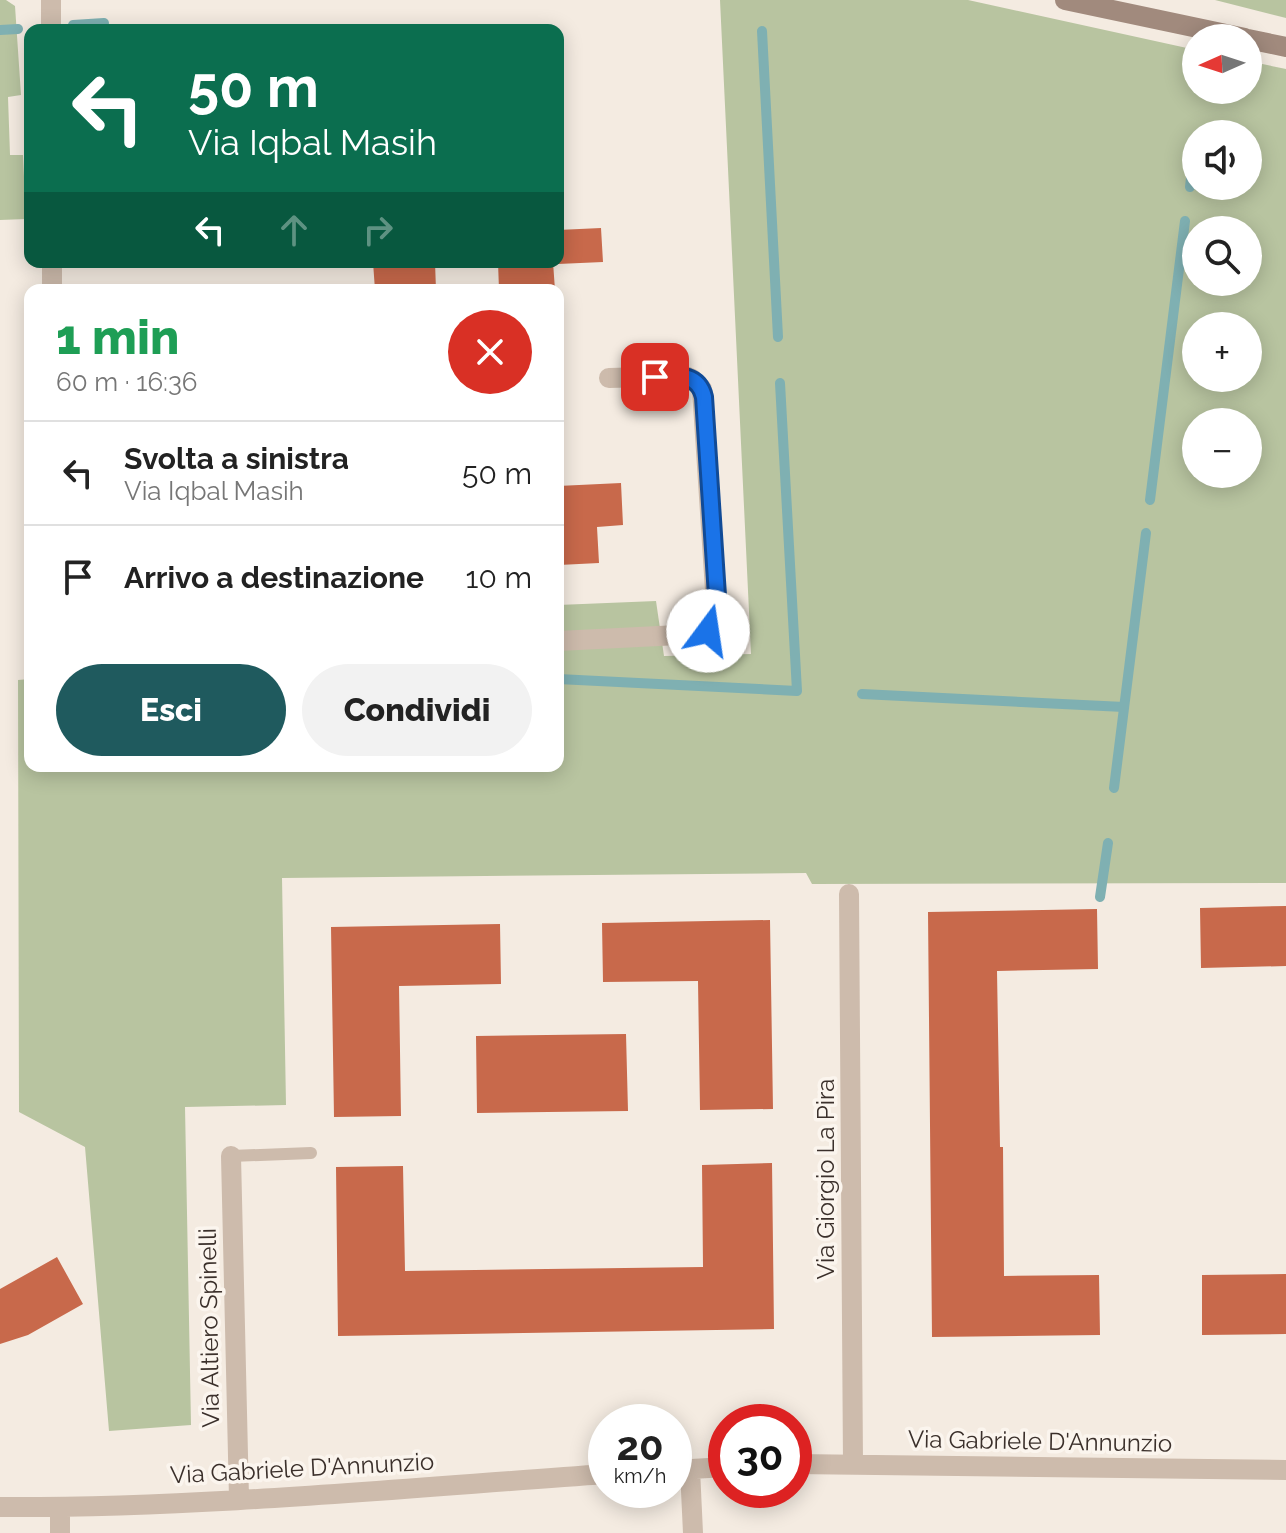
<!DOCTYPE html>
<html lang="it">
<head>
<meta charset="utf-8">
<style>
  :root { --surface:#fff; --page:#f2f2f2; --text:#222; --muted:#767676; --line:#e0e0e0; --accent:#1f5a5e }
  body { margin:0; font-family:Raleway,sans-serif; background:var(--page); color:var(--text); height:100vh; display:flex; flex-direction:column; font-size:30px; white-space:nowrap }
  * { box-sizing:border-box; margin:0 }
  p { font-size:26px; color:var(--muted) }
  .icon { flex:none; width:44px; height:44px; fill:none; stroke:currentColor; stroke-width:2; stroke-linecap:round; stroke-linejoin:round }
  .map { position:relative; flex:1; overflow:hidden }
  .panel { position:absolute; left:24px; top:284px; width:540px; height:488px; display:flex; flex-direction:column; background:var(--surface); border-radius:16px; box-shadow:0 4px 20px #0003 }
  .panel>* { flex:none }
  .hud { position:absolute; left:24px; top:24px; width:540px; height:244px; border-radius:16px; box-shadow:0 4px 20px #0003; background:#0b6e4f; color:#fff; overflow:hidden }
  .needle { width:52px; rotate:267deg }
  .fabs { position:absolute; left:1182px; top:24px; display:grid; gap:16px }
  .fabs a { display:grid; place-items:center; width:80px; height:80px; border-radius:50%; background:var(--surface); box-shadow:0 4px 20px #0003; font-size:40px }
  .speed { position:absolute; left:588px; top:1404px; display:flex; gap:16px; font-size:40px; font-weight:700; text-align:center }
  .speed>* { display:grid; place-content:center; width:104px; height:104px; border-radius:50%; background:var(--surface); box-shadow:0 4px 20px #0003; line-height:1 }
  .speed small { font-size:20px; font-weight:400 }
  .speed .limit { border:12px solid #d22; background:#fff; color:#111 }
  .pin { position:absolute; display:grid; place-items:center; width:68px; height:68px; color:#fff; margin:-34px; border-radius:16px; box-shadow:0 4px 12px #0006 }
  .me { position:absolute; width:88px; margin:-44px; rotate:14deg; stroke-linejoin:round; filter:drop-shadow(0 0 6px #0008) }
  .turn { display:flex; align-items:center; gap:28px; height:168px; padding:0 32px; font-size:36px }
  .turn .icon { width:104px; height:104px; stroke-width:2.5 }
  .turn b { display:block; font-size:56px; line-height:68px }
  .lanes { display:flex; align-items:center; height:76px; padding:0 32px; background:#0003; justify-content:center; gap:40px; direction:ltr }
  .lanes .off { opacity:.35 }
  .round { display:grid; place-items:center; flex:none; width:84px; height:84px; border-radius:42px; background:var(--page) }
  .summary { display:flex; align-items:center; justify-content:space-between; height:136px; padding:0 32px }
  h1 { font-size:48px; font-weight:800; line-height:60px; color:#1e9e55 }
  .button { display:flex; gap:16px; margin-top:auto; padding:16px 32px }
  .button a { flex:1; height:92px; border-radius:48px; background:var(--accent); color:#fff; font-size:32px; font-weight:800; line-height:92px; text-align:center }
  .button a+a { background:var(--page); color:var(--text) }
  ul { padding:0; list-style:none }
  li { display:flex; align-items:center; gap:24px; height:104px; padding:0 32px; border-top:2px solid var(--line) }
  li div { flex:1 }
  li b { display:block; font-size:30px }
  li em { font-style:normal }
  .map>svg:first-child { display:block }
  .green { fill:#b8c4a0; fill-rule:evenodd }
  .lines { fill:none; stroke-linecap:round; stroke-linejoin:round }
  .stream { stroke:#7fb0b2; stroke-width:10 }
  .building { fill:#c8694b }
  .lane { stroke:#cdbbac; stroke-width:12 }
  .street { stroke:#cdbbac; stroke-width:20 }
  .secondary { stroke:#a18a7d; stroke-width:20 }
  .route-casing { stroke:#114b97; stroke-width:20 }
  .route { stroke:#1a73e8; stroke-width:14 }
  .labels { text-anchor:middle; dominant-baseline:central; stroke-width:7; stroke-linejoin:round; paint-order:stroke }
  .street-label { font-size:24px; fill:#3b302b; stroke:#fbf5ee }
</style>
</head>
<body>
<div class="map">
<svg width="1286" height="1533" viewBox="0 0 1286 1533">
  <rect width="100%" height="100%" fill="#f4ebe1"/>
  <!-- green -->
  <path class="green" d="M0,0h6l9,6 6,89 -13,2 2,58h13l3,64 -26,1z
    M720,0h248l228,50v40h52v-29l38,8v814l-474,1 -6,-11 -524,5 4,227 -101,2 6,318 -82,6 -24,-284 -66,-35 -1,-432 12,-1v87h528v-161l98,-4 8,55 87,-2zM1196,134h52v52h-52zM1196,230h52v52h-52zM1196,326h52v52h-52zM1196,422h52v52h-52z
    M1215,0h71v18z"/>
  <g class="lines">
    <!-- stream -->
    <path class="stream" d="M73,25l31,-2
      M0,30l18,-1
      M762,31l16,306
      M1190,187l5,-46
      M1150,500l35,-279
      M558,679l239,12 -17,-308
      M862,694l262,13
      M1114,788l32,-255
      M1100,897l8,-54"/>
  </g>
  <!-- building -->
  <path class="building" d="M601,228l2,34 -45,2v-34z
    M373,262h62l1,28h-61z
    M498,262h55l2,28h-56z
    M621,483l2,42 -26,2 2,36 -40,2 -1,-79z
    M1286,906v60l-85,2 -1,-60z
    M1097,909l1,60 -101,2 3,176h3l1,129 95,-1 1,60 -168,2 -4,-425z
    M770,920l3,189 -73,1 -2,-129 -95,1 -1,-59z
    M500,924l1,60 -102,2 2,130 -67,1 -3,-190z
    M626,1034l2,77 -151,2 -1,-77z
    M772,1163l2,166 -436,7 -2,-169 67,-1 2,105 298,-4 -1,-102z
    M57,1257l26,47 -55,31 -28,9v-55z
    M1286,1274v60l-84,1v-60z"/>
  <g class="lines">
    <!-- lane -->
    <path class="lane" d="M231,1156l80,-3"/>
    <!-- street -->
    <path class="street" d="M51,0v30
      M52,262v28
      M558,641l141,-7 15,-7 3,-6 -15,-232 -10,-10 -7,-3 -76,2
      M849,894l4,570
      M231,1156l8,342
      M794,1464l492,6
      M690,1469l3,64
      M674,1470l52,-3
      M0,1507c202,1 405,-19 606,-33
      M60,1507v26"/>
    <!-- secondary -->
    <path class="secondary" d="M1065,0l180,38
      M1248,39l38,8"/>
  </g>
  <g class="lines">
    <defs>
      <path id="route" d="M655,377c21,-1 43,-5 49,20l14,214 -1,10 -9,10"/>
    </defs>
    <!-- route casing -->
    <use href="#route" class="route-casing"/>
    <!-- route -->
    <use href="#route" class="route"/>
  </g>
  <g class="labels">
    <!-- street labels -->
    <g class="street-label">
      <text transform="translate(825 1179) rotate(-90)">Via Giorgio La Pira</text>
      <text transform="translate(209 1328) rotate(-91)">Via Altiero Spinelli</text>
      <text transform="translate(1040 1441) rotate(1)">Via Gabriele D'Annunzio</text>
      <text transform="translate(302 1468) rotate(-3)">Via Gabriele D'Annunzio</text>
    </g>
  </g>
</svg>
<div class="fabs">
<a><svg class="needle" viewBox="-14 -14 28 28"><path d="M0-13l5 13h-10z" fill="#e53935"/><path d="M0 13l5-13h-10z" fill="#767676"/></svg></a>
<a><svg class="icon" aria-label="sound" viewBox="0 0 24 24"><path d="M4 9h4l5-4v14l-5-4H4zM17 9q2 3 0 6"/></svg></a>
<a><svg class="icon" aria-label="search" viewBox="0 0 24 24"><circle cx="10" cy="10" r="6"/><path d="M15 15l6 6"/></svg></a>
<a>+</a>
<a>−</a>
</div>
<div class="speed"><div>20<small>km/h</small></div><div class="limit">30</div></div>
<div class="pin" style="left:655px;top:377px;background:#d93025"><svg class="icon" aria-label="arrive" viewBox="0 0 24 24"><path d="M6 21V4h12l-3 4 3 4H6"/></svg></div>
<svg class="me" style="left:708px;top:631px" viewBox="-20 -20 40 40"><circle r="19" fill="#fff"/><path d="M0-13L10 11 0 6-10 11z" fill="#1a73e8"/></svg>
<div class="hud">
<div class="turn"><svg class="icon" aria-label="left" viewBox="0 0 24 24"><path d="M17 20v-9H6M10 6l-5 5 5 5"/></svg><div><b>50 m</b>Via Iqbal Masih</div></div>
<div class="lanes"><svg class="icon" aria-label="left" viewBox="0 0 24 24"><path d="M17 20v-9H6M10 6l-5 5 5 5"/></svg><svg class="icon off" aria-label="ahead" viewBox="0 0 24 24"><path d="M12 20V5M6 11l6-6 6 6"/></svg><svg class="icon off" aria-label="right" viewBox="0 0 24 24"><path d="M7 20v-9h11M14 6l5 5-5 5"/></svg></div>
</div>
<section class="panel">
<div class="summary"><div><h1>1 min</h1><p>60 m · 16:36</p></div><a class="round" style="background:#d93025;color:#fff"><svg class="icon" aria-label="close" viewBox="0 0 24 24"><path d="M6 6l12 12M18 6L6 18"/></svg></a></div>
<ul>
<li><svg class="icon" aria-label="left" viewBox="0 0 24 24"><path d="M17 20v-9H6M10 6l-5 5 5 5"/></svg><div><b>Svolta a sinistra</b><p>Via Iqbal Masih</p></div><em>50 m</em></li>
<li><svg class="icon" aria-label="arrive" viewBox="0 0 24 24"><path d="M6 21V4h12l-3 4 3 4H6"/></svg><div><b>Arrivo a destinazione</b></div><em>10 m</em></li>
</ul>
<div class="button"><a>Esci</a><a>Condividi</a></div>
</section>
</div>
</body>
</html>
